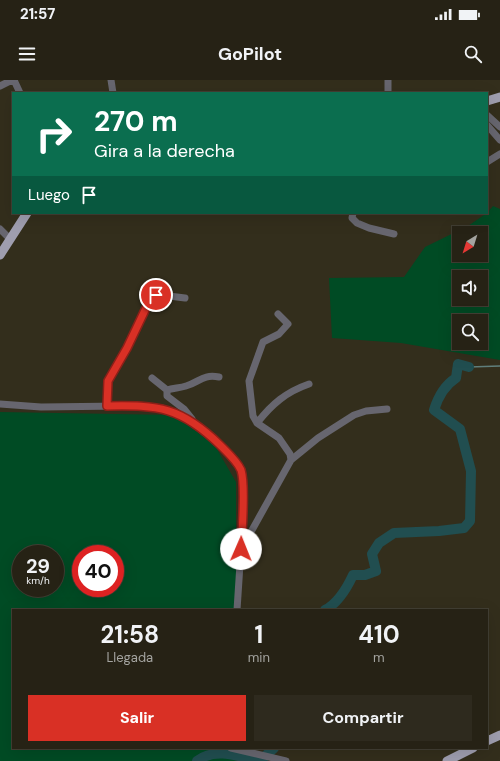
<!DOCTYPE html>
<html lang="es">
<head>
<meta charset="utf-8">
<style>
  :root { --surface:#262215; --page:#2e2a1e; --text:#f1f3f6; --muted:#a4a4a0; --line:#423f34; --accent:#d93025 }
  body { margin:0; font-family:"DM Sans",sans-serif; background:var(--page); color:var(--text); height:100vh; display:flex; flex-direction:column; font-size:15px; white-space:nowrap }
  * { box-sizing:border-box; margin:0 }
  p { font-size:13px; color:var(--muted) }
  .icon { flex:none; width:22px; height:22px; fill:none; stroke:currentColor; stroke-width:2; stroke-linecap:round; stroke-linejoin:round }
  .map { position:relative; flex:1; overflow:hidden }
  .details { position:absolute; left:12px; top:529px; width:476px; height:140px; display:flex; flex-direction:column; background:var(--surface); border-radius:0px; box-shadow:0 4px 16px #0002,0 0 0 1px var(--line) }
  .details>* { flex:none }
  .top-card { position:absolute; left:12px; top:12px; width:476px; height:122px; border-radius:0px; box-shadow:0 4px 16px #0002,0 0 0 1px var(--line); background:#0b6e4f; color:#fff; overflow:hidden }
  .needle { width:26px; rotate:218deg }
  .fabs { position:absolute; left:452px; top:146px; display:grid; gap:8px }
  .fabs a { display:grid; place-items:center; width:36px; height:36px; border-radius:0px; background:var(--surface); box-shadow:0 4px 16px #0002,0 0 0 1px var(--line); font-size:20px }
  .speed { position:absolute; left:12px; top:465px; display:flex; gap:8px; font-size:20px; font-weight:700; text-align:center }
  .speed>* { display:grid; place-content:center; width:52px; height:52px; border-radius:50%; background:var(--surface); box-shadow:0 4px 16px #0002,0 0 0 1px var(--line); line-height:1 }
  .speed small { font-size:10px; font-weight:400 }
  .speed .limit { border:6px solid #d22; background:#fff; color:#111 }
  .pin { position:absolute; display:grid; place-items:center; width:34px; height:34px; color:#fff; margin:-17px; border:2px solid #fff; border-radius:50%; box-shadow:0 1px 4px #0007 }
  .me { position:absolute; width:44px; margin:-22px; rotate:1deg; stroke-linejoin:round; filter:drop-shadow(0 0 3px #0008) }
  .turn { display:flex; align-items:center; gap:14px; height:84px; padding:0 16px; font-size:18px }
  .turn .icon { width:52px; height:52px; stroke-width:2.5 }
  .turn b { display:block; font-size:28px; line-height:34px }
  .then { display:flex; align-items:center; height:38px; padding:0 16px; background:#0003; gap:8px; font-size:15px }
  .eta { display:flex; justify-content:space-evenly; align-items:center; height:68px; text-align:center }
  .eta b { font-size:24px; font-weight:700; line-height:28px }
  .cta { display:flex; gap:8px; margin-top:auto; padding:8px 16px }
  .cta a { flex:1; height:46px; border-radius:0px; background:var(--accent); color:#fff; font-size:16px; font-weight:700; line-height:46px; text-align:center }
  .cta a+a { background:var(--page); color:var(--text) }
  .status { display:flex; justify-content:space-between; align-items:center; height:28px; padding:0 20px; background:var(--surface); direction:ltr }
  .status svg { height:11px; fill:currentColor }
  header { display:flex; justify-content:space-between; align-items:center; height:52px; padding:0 16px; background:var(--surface); font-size:18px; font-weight:700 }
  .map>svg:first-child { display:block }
  .green { fill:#004b24; fill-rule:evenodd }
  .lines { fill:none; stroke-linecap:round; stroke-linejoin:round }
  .stream { stroke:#607f7c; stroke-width:1.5 }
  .river { stroke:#214e50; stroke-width:10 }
  .minor { stroke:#67666f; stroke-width:7 }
  .major { stroke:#9f9eaf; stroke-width:9 }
  .route-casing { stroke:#8d1f18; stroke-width:10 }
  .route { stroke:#d93025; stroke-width:7 }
</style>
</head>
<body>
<div class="status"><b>21:57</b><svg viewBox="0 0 49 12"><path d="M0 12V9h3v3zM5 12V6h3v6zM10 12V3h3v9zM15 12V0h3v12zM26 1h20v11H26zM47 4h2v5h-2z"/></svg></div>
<header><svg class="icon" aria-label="menu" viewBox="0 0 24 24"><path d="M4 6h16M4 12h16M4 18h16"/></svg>GoPilot<svg class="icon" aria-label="search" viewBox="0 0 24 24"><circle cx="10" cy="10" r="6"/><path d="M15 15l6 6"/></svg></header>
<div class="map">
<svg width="500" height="681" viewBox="0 0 500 681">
  <rect width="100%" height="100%" fill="#332e1c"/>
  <!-- green -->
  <path class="green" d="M493,126l7,3v151l-99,-17 -69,-5 -3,-60 75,-1 21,-30 43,-21 19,-13zM459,153h22v22h-22zM459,197h22v22h-22zM459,241h22v22h-22z
    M0,332l174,3 40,29 22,38v128h-223v138h194l2,6 30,7h-239zM21,474h34v34h-34zM81,474h34v34h-34z"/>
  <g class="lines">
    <!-- stream -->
    <path class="stream" d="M469,287l31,-1"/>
    <!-- river -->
    <path class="river" d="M325,530c13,-7 22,-22 28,-35h12l11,-4 -4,-17 7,-11 15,-10 45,-2 25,-3 6,-7 1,-50 -11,-42 -26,-19c4,-13 11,-25 22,-32l2,-14 11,3
      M197,681c18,-14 41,-5 61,0
      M260,681l14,-13"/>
    <!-- minor -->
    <path class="minor" d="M14,0l6,13
      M111,0l2,13
      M0,6l12,-6
      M388,13v-13
      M487,35l13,12
      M487,45l13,15
      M487,82l13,-8
      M353,133l-1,5 5,5 12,5 25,6
      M0,149l10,10
      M278,234l10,10 -9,10 -16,8 -14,39 4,35 4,7 22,15 11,16 1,6
      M152,298l15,12v6l17,13 8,10
      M167,310c6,-2 13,-2 19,-4 14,-4 16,-12 33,-9
      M0,324l41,3 81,-1 40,2 22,9 26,18 25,25 6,10 2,13 -2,66 -4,61
      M107,326l1,-25 19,-33 25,-50 9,-3 24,3
      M257,343c15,-19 29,-31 52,-39
      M242,468l49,-88 27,-22 36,-23 12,-4 21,-2
      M231,668l55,13"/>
    <!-- major -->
    <path class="major" d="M487,21l13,-4
      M0,175l27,-42
      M487,661l13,-6
      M447,681l26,-13"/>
  </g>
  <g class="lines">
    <defs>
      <path id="route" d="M156,215l-4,3 -6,10 -19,40 -19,33 -1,25c52,-1 74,1 113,39 7,7 17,16 21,25 5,16 1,61 0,79"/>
    </defs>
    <!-- route casing -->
    <use href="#route" class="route-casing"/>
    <!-- route -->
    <use href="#route" class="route"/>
  </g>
</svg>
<div class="fabs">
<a><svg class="needle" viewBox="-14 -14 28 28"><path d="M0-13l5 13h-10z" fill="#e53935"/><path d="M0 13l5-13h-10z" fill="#a4a4a0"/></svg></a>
<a><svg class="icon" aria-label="sound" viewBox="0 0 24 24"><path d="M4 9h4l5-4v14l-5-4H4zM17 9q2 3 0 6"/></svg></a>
<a><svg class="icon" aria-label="search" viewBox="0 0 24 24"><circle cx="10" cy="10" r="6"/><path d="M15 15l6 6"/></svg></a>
</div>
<div class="speed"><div>29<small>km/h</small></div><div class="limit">40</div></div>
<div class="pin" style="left:156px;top:215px;background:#d93025"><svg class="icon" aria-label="arrive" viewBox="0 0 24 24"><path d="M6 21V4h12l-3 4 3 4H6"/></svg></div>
<svg class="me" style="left:241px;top:469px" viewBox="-20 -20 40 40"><circle r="19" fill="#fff"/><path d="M0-13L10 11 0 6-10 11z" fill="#d93025"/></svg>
<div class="top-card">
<div class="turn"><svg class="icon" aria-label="right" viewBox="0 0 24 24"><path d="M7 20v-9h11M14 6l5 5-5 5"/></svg><div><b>270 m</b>Gira a la derecha</div></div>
<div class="then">Luego<svg class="icon" aria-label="arrive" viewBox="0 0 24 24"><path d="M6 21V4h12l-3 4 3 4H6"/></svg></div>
</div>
<section class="details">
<div class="eta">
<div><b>21:58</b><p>Llegada</p></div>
<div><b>1</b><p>min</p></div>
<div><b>410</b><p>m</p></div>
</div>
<div class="cta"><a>Salir</a><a>Compartir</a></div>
</section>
</div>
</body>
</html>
